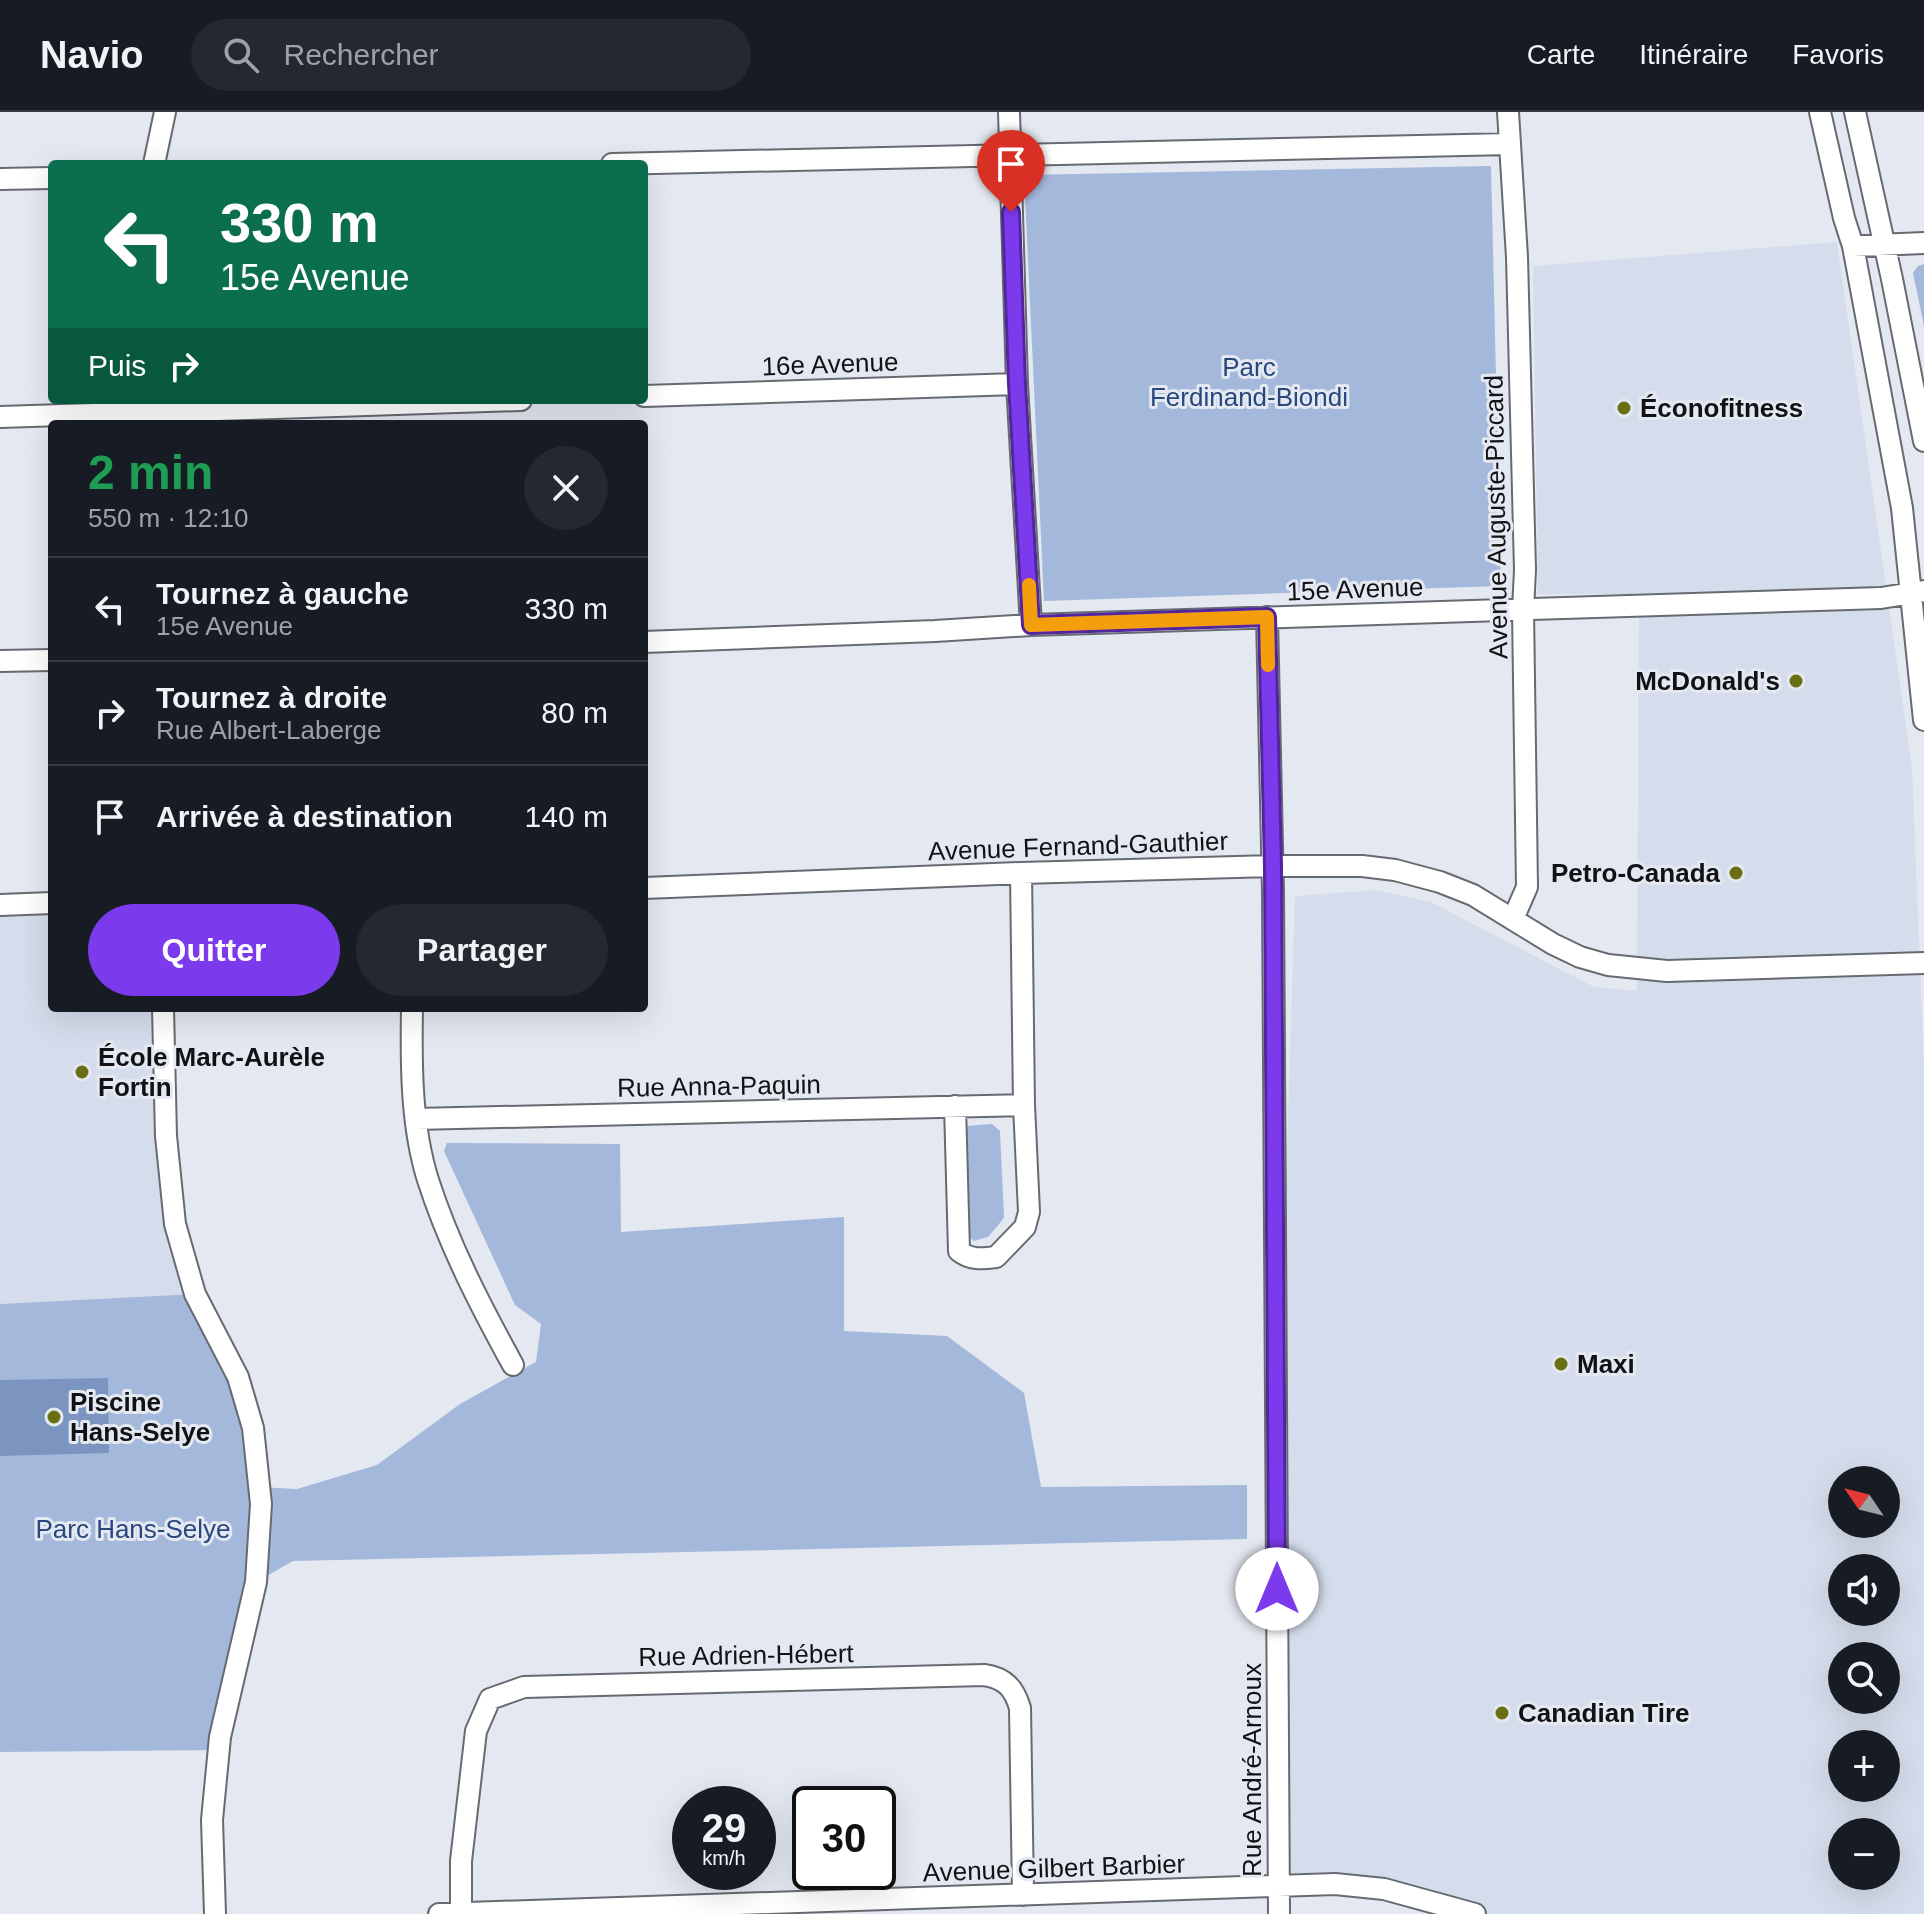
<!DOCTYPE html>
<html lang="fr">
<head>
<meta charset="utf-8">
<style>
  :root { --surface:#171b24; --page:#242831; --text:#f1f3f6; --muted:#9ea1a6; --line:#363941; --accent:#7c3aed }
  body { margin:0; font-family:Helvetica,sans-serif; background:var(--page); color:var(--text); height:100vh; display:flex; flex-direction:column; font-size:30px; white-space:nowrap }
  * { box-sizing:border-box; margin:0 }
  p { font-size:26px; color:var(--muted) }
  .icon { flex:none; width:44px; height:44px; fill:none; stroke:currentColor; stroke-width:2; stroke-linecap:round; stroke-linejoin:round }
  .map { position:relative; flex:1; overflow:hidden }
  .drawer { position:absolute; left:48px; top:308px; width:600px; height:592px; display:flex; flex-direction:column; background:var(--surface); border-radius:8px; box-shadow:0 8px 32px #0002 }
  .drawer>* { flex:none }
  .hud { position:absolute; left:48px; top:48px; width:600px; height:244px; border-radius:8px; box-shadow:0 8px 32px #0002; background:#0b6e4f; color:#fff; overflow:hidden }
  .needle { width:52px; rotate:305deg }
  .buttons { position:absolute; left:1828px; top:1354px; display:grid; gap:16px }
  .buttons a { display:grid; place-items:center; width:72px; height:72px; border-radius:50%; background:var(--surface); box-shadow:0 8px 32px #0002; font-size:40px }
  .speed { position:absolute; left:672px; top:1674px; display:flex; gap:16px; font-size:40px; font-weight:700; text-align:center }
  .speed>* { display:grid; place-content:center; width:104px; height:104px; border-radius:50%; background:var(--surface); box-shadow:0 8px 32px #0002; line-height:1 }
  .speed small { font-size:20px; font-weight:400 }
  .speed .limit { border:4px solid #111; border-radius:12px; background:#fff; color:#111 }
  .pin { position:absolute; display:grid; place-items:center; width:68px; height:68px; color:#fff; margin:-82px -34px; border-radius:50% 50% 50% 0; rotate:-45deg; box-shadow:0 0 8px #0007 }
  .pin .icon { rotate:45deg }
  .me { position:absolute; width:88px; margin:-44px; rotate:0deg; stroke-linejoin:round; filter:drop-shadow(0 0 6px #0008) }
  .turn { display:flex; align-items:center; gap:28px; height:168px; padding:0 40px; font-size:36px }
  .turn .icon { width:104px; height:104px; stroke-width:2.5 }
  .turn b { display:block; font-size:56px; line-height:68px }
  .then { display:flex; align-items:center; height:76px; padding:0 40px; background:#0003; gap:16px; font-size:30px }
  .round { display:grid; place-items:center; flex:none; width:84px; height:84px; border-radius:42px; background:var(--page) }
  .summary { display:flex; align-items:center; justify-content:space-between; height:136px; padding:0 40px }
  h1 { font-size:48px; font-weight:600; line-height:60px; color:#1e9e55 }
  .action { display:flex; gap:16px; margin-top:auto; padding:16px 40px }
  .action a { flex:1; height:92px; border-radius:48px; background:var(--accent); color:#fff; font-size:32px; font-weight:600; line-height:92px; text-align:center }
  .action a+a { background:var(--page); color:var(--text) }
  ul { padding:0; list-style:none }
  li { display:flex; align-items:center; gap:24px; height:104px; padding:0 40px; border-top:2px solid var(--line) }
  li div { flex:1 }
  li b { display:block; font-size:30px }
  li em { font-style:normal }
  header { display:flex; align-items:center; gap:48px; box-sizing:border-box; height:112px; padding:0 40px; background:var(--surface); border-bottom:2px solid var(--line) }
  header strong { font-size:38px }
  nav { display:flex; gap:44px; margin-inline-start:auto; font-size:28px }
  .search { width:560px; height:72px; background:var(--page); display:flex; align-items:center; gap:20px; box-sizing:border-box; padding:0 28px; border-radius:44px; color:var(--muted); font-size:30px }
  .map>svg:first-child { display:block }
  .built { fill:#d5ddec; fill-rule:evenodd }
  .green { fill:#a4b8dc }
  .water { fill:#7c95c0 }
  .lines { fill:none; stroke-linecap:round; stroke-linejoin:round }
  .minor-casing { stroke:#666a71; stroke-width:24 }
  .minor { stroke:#fff; stroke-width:20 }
  .route-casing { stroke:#51269a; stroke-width:20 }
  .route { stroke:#7c3aed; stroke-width:14 }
  .slow { stroke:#f59e0b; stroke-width:14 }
  .poi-dot { fill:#6b6f13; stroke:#e4e8f0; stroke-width:3 }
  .labels { text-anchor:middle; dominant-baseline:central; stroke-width:6; stroke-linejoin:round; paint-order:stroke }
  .street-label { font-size:26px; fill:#111215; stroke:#e4e8f0 }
  .park-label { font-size:26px; fill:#28477f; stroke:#e4e8f0 }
  .poi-label { font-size:26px; font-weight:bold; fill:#111215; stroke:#e4e8f0; text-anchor:start }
</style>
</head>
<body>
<header>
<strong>Navio</strong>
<div class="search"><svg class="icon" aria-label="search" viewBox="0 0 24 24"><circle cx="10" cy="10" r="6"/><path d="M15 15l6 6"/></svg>Rechercher</div>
<nav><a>Carte</a><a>Itinéraire</a><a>Favoris</a></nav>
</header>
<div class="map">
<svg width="1924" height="1802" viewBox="0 0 1924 1802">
  <rect width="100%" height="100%" fill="#e4e8f0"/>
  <!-- built -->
  <path class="built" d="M1837,130l75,527 12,297v848h-449l-42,-13 -154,-15 -3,-387 19,-603 81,-6 55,12 163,85 43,4 2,-397h-101l-5,-328zM1842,1368h44v44h-44zM1842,1456h44v44h-44zM1842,1544h44v44h-44zM1842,1632h44v44h-44zM1842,1720h44v44h-44z
    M52,791v105h111l3,128 29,158 -195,10v-399z"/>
  <!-- green -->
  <path class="green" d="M1491,54l10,420 -457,15 -20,-426z
    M1924,152v62l-11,-53 5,-7z
    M992,1012l8,7 4,87 -16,19 -14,4 -7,-6 -1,-109z
    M447,1031l173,1 1,88 223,-15v114l103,5 77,57 17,94 206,-2v54l-954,22 -37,21 -37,168 -219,2v-448l195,-10 43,83 21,110 38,2 80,-24 83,-61 76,-42 5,-38 -26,-19 -71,-154z"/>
  <!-- water -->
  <path class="water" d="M108,1266l1,75 -109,3v-76z"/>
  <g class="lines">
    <defs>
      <path id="minor" d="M1009,0l8,272 14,241
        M1508,0l9,145 8,313 -2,40 4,277 -14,32
        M1820,0l24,106 9,28 49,262 22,212
        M1855,0l37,167 32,162
        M154,52l11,-52
        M612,52l898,-20
        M0,67l52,-1
        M1853,134l71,-3
        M644,284l373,-12
        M0,305l521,-17
        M1267,505l6,275 6,1022
        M644,530l291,-11 96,-6 850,-27 43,-7
        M0,549l52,-1
        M644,776l377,-15 252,-7h89l33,4 45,12 33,13 80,49 27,13 28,8 59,6 257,-8
        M0,793l52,-2
        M163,896l3,128 9,88 20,70 43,83 15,51 8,76 -5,78 -36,155 -8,83 3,94
        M412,896c-1,56 -1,118 16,172 21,65 52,125 85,185
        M955,994l4,145c11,9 23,8 37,6l29,-30 4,-15 -5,-107 -3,-232
        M416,1007l608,-14
        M461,1801v-52l15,-130 14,-32 34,-12 460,-12c21,3 30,13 36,33l3,187
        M439,1802l896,-30 49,5 91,25"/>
    </defs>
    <!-- minor casing -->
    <use href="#minor" class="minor-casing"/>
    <!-- minor -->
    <use href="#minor" class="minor"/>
  </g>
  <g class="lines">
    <defs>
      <path id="route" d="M1011,100l6,172 14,241 236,-8 6,249 4,723"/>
    </defs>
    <!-- route casing -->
    <use href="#route" class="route-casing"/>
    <!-- route -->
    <use href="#route" class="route"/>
    <!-- slow -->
    <path class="slow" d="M1029,473l2,40 236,-8 1,48"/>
  </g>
  <!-- markers -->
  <g class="poi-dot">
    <circle cx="1624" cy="296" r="8"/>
    <circle cx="1796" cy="569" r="8"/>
    <circle cx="1736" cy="761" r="8"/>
    <circle cx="82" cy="960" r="8"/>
    <circle cx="1561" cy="1252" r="8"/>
    <circle cx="54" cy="1305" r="8"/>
    <circle cx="1502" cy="1601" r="8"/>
  </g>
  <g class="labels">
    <!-- street labels -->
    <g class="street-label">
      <text transform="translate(830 252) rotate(-2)">16e Avenue</text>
      <text transform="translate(1496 405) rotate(-91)">Avenue Auguste-Piccard</text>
      <text transform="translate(1355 477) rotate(-2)">15e Avenue</text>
      <text transform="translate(1078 734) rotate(-2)">Avenue Fernand-Gauthier</text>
      <text transform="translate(719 974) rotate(-1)">Rue Anna-Paquin</text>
      <text transform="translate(746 1543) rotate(-1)">Rue Adrien-Hébert</text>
      <text transform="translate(1252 1658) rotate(-90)">Rue André-Arnoux</text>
      <text transform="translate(1054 1756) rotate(-2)">Avenue Gilbert Barbier</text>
    </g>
    <!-- park labels -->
    <g class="park-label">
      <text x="1249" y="255">Parc<tspan x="1249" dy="30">Ferdinand-Biondi</tspan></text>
      <text x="133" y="1417">Parc Hans-Selye</text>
    </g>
    <!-- poi labels -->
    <g class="poi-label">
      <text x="1640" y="296">Éconofitness</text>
      <text x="1780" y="569" text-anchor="end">McDonald's</text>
      <text x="1720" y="761" text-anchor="end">Petro-Canada</text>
      <text x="98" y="945">École Marc-Aurèle<tspan x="98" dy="30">Fortin</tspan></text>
      <text x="1577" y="1252">Maxi</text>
      <text x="70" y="1290">Piscine<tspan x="70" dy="30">Hans-Selye</tspan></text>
      <text x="1518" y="1601">Canadian Tire</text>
    </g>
  </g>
</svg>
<div class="buttons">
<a><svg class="needle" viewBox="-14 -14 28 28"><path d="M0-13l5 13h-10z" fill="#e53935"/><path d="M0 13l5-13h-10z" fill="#9ea1a6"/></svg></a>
<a><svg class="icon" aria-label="sound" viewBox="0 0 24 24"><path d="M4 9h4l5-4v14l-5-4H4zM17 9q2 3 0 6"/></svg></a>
<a><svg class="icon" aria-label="search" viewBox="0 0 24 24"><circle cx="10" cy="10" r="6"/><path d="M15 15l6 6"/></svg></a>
<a>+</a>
<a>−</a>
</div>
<div class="speed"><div>29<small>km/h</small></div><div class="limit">30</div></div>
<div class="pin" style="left:1011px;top:100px;background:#d93025"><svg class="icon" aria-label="arrive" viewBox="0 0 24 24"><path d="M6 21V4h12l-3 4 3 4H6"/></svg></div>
<svg class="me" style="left:1277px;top:1477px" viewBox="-20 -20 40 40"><circle r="19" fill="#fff"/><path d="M0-13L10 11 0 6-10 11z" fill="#7c3aed"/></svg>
<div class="hud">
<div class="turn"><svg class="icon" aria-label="left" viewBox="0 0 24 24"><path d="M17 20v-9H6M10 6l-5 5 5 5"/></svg><div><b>330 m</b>15e Avenue</div></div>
<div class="then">Puis<svg class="icon" aria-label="right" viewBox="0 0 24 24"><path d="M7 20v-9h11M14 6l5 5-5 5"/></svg></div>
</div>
<section class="drawer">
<div class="summary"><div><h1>2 min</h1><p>550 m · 12:10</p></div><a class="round"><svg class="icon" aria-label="close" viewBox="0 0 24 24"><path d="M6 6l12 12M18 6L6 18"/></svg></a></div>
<ul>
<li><svg class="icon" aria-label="left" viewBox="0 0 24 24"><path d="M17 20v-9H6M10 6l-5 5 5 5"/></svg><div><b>Tournez à gauche</b><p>15e Avenue</p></div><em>330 m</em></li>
<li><svg class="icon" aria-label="right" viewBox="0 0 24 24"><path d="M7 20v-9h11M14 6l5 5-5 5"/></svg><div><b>Tournez à droite</b><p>Rue Albert-Laberge</p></div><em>80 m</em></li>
<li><svg class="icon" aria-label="arrive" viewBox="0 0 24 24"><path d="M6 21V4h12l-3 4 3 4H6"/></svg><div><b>Arrivée à destination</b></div><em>140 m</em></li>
</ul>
<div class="action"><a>Quitter</a><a>Partager</a></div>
</section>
</div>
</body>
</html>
